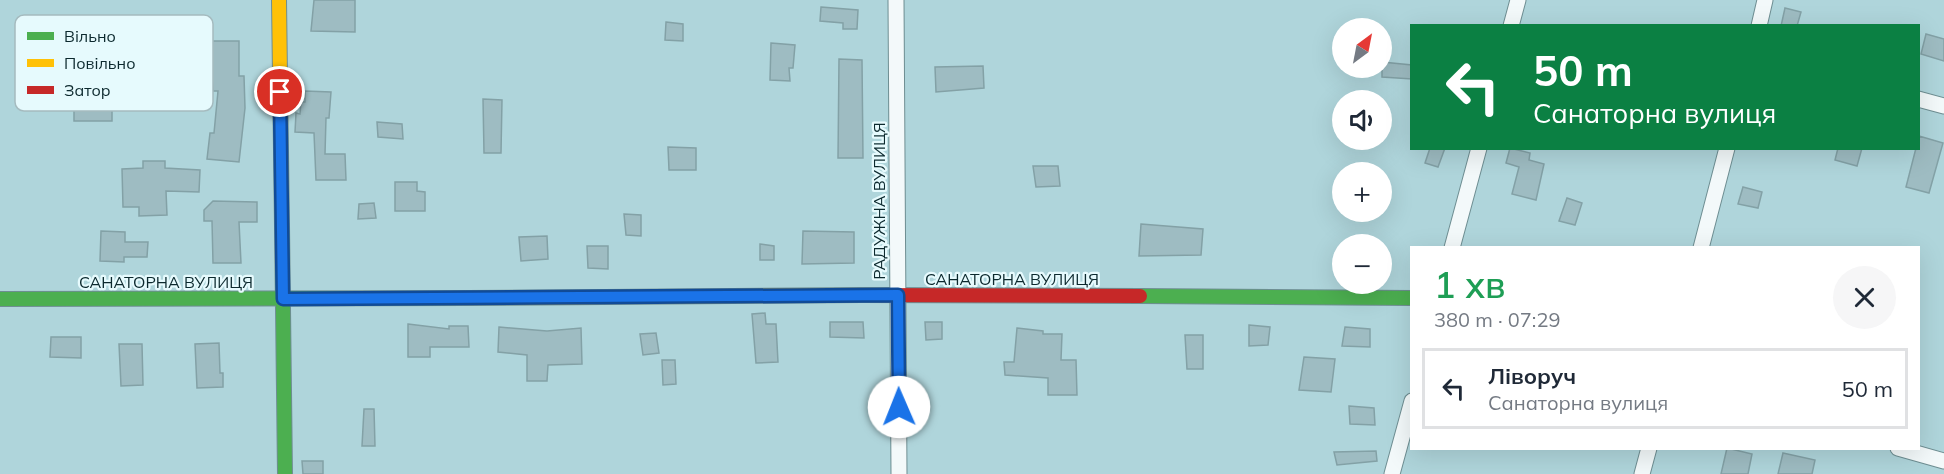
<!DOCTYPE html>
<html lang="uk">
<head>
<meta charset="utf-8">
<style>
  :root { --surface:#fff; --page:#f6f6f7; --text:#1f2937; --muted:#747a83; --line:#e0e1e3 }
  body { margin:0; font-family:Mulish,sans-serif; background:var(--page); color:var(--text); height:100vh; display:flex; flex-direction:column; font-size:22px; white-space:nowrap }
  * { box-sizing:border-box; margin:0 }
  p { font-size:20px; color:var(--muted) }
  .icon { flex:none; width:33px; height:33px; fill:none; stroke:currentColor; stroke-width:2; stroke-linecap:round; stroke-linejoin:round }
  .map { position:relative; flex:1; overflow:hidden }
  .sheet { position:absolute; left:1410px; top:246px; width:510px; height:204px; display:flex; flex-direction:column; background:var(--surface); border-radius:0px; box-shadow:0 6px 24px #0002 }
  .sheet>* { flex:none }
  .banner { position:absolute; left:1410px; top:24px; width:510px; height:126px; border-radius:0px; box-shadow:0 6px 24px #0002; background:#0b8043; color:#fff; overflow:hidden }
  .needle { width:39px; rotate:32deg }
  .fabs { position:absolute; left:1332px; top:18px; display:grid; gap:12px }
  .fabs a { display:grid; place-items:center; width:60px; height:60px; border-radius:50%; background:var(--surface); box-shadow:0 6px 24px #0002; font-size:30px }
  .pin { position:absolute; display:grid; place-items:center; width:51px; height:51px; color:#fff; margin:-26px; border:3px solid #fff; border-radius:50%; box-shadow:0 2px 6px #0007 }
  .me { position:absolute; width:66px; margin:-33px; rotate:359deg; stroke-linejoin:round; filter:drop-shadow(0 0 4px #0008) }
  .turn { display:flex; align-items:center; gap:21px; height:126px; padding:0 24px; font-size:27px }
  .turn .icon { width:78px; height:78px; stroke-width:2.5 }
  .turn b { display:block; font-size:42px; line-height:51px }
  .round { display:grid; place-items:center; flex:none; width:63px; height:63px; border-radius:32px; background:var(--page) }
  .head { display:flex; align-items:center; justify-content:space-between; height:102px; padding:0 24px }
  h1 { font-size:36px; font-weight:600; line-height:45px; color:#1e9e55 }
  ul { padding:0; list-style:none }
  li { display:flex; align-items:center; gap:18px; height:81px; margin:0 12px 9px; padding:0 12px; border:3px solid var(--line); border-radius:0px }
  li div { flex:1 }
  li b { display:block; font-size:22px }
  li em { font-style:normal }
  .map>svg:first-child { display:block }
  .building { fill:#9ebcc2; stroke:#83a1a6; stroke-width:1.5 }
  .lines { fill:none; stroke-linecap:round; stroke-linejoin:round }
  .street-casing { stroke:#6e8e92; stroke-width:17 }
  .fast-casing { stroke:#6e8e92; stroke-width:16 }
  .slow-casing { stroke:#6e8e92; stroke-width:16 }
  .jam-casing { stroke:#6e8e92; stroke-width:16 }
  .street { stroke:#f3f9fa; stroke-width:15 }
  .fast { stroke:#4caf50; stroke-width:14 }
  .slow { stroke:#ffc107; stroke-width:14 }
  .jam { stroke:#c62828; stroke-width:14 }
  .route-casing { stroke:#114b97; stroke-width:15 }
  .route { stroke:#1a73e8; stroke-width:10 }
  .labels { text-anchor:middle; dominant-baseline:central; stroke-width:4.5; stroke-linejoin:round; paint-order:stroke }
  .street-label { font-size:16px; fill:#0c292e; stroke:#e6fafd }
  .key { fill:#e6fafd; stroke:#a5bbbf; stroke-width:1.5 }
  .key-label { font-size:16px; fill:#0c292e }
</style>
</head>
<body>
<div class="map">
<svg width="1944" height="474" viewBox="0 0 1944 474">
  <rect width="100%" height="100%" fill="#afd5db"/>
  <!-- building -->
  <path class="building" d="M314,0h41v32l-44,-1z
    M821,7l37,3 -1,19h-14v-6l-23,-2z
    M1785,8l16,4 -4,14h-16z
    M666,22l17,2v17l-18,-1z
    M1926,34l18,5v22l-23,-7z
    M208,41h31v35h5l1,32 -6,54 -32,-3 3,-26h4l4,-42h-5l-2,-27h-2z
    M771,43l24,2 -2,23h-4l1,13 -20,-1z
    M839,59l23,1 1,98h-25z
    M1382,62l30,3v14l-30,-2z
    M983,66l1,22 -48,4 -1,-25z
    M305,91l26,1 -2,26h-3l-1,36h20l1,26h-30l-2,-47 -19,-1 1,-19 4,1 1,-12h4z
    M74,96h38v25h-38z
    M483,99l19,1 -1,53h-17z
    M377,122l25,2 1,15 -25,-2z
    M1919,136l24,7 -14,50 -23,-6 10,-39h2z
    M668,147l28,1v22h-27z
    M1430,148h15l-7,19 -13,-4z
    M1510,148l20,5 -1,7 15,4 -8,36 -24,-6 7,-27 -13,-4z
    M1838,148h24l-5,18 -22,-6z
    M143,161h22v7l35,2 -1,22 -33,-1 1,24 -28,1v-9h-16l-1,-38 21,-1z
    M1033,166h25l2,20 -24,1z
    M395,182h22v9l8,1v19h-30z
    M1743,187l19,5 -4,16 -20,-4z
    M1567,198l15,5 -7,22 -16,-4z
    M213,201l44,1v20h-18l2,41h-28l-1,-42h-8v-11z
    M374,203l2,15 -18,1 1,-15z
    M624,214l17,1v21l-15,-1z
    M1141,224l62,5 -2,26 -62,1z
    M101,231l24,1v10h23l-1,15h-23v5l-24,-1z
    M803,231l51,1v31l-52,1z
    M547,236l1,23 -27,2 -2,-24z
    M760,244l14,2v14h-14z
    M587,246h21v23l-20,-1z
    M765,313l1,11h10l2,38 -22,1 -4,-49z
    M830,322h33l1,16 -34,-1z
    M925,322h17v17l-16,1z
    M408,324l41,5v-3h19l1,21h-39v10h-22z
    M1249,325l21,2 -2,18 -19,1z
    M499,327l48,4 34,-3 1,36 -34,1 -1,16h-20v-26l-29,-3z
    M1345,327l25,2v18l-28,-1z
    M1017,328l26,3v3h19l-1,26h15l1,35h-29v-17l-43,-3 -1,-13h10z
    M656,333l3,20 -16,2 -3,-21z
    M1185,335h18v34h-16z
    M51,337h30v21l-31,-1z
    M219,343l1,30h3v14l-26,1 -2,-44z
    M119,344h23l1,41 -22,1z
    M1304,357l31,2 -4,33 -32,-2z
    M662,360h13l1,24 -13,1z
    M1349,406l25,2 1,17 -25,-1z
    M364,409h10l1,37h-13z
    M1727,448l25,6 -4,20h-27z
    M1376,451l1,10 -40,4 -3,-13z
    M1783,453l32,7 -3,14h-34z
    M302,461h21v13h-20z"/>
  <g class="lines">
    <defs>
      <path id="street" d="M896,0l3,474
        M1511,26l7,-26
        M1759,26l6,-26
        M1918,99l26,7
        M1452,248l27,-100
        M1701,248l26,-100
        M1898,448l46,13
        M1392,474l20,-73
        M1642,474l7,-26"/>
      <path id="fast" d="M282,226l3,248
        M1140,296l272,2
        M0,299l468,-1"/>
      <path id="slow" d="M279,0l3,226
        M468,298l394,-3"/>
      <path id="jam" d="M862,295l278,1"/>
    </defs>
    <!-- street casing -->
    <use href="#street" class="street-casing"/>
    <!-- fast casing -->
    <use href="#fast" class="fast-casing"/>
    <!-- slow casing -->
    <use href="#slow" class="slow-casing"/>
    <!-- jam casing -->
    <use href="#jam" class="jam-casing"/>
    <!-- street -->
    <use href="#street" class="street"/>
    <!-- fast -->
    <use href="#fast" class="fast"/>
    <!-- slow -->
    <use href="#slow" class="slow"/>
    <!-- jam -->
    <use href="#jam" class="jam"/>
  </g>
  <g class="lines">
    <defs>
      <path id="route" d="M280,92l3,207 615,-4 1,112"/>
    </defs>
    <!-- route casing -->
    <use href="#route" class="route-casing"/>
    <!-- route -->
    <use href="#route" class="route"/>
  </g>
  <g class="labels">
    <!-- street labels -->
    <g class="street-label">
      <text transform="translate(879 201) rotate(-90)">РАДУЖНА ВУЛИЦЯ</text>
      <text x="1012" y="279">САНАТОРНА ВУЛИЦЯ</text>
      <text x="166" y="282">САНАТОРНА ВУЛИЦЯ</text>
    </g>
  </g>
  <!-- legend -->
  <rect x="15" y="15" width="198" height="96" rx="9" class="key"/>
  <rect x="27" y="32" width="27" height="8" fill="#4caf50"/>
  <rect x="27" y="59" width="27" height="8" fill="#ffc107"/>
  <rect x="27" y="86" width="27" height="8" fill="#c62828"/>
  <g class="key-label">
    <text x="64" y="42">Вільно</text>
    <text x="64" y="69">Повільно</text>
    <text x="64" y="96">Затор</text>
  </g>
</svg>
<div class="fabs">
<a><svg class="needle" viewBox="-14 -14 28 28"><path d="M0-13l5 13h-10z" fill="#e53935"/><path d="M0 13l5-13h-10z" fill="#747a83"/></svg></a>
<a><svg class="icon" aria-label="sound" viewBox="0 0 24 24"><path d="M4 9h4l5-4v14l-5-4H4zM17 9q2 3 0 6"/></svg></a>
<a>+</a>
<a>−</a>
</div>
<div class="pin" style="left:280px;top:92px;background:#d93025"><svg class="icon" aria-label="arrive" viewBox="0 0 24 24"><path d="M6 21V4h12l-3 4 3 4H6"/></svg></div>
<svg class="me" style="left:899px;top:407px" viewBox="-20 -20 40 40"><circle r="19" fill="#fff"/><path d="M0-13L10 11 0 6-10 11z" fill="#1a73e8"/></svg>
<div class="banner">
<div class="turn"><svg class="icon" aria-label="left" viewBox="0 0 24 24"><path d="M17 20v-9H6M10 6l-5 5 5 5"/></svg><div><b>50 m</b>Санаторна вулиця</div></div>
</div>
<section class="sheet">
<div class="head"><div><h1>1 хв</h1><p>380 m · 07:29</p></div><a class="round"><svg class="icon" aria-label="close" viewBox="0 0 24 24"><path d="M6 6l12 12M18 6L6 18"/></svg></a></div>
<ul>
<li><svg class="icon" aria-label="left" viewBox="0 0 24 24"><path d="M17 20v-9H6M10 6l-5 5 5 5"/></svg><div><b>Ліворуч</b><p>Санаторна вулиця</p></div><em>50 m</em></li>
</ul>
</section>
</div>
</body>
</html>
